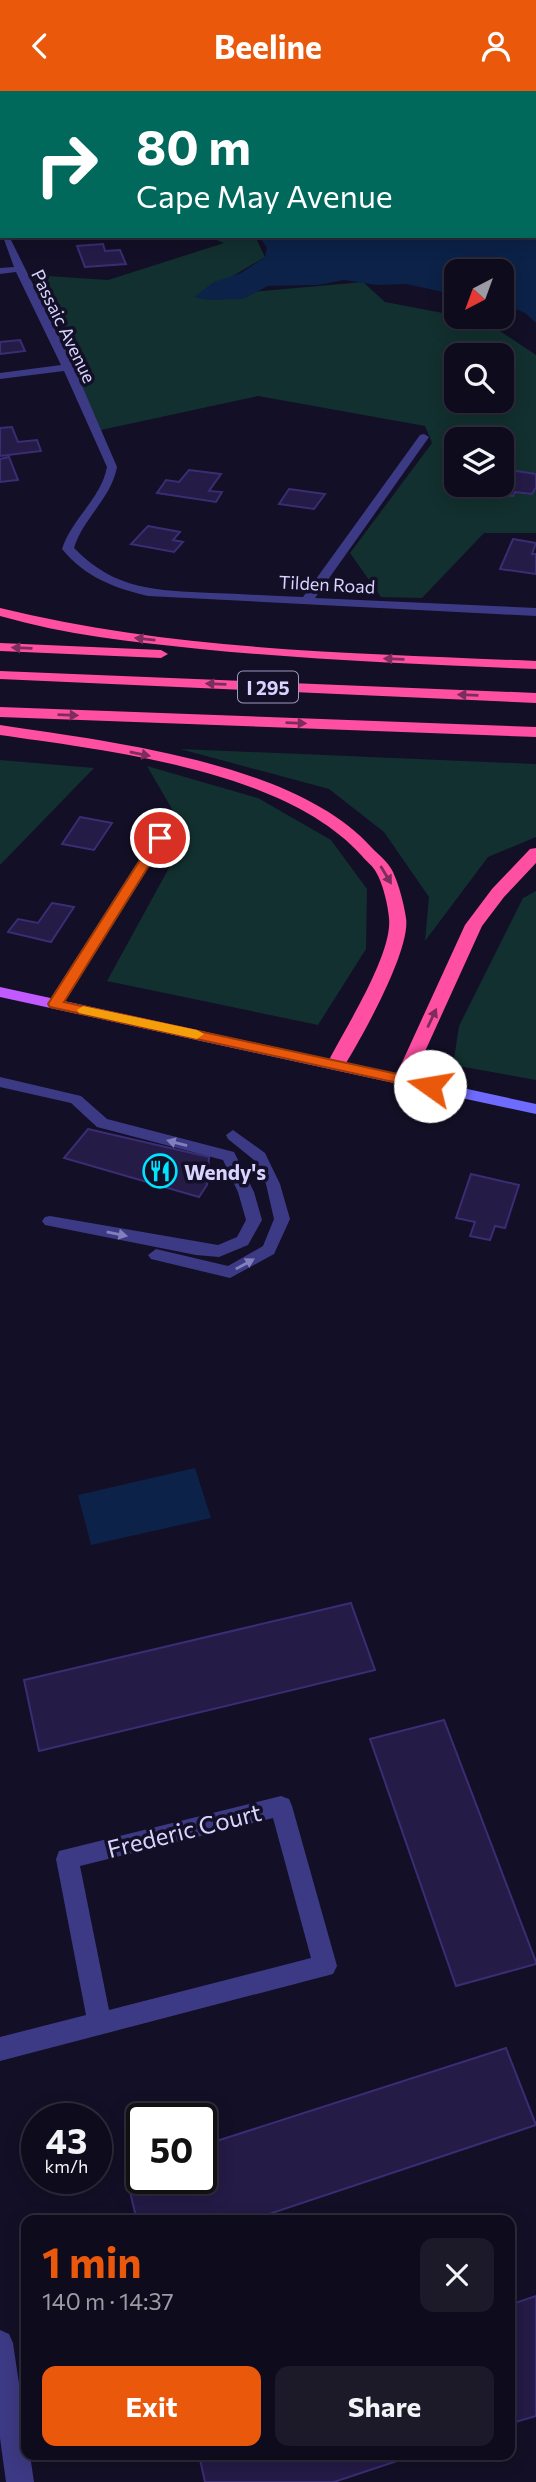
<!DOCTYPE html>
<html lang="en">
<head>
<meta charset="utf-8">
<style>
  :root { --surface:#0e0b1c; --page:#1c1929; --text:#f1f3f6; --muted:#9b9ba3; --line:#2e2b3b; --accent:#ea580c }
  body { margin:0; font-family:Commissioner,sans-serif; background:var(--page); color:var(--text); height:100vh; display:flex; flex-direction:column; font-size:26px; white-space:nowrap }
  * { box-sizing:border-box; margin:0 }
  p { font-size:23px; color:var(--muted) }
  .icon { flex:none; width:38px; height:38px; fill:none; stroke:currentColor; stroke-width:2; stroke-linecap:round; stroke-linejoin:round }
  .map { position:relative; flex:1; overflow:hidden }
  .side { position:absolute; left:21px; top:2124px; width:494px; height:245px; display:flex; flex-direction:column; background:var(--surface); border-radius:14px; box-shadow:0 4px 18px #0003,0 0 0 2px var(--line) }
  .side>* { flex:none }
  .top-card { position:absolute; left:0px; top:0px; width:537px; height:147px; box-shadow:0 4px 18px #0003,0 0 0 2px var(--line); background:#00695c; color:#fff; overflow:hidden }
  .needle { width:46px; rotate:221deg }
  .buttons { position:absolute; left:444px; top:168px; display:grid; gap:14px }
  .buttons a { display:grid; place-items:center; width:70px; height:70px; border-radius:14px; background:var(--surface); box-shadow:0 4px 18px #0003,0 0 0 2px var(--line); font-size:35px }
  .speed { position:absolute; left:21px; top:2012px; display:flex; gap:14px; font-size:35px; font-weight:700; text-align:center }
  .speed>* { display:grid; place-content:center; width:91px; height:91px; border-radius:50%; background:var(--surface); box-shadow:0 4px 18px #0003,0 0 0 2px var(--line); line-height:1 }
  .speed small { font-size:18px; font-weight:400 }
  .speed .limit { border:4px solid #111; border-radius:10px; background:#fff; color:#111 }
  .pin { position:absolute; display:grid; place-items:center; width:60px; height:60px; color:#fff; margin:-30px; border:4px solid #fff; border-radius:50%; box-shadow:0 2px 7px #0007 }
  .me { position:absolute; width:77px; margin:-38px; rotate:283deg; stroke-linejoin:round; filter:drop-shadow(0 0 5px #0008) }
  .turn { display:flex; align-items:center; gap:24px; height:147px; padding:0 21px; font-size:32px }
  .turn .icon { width:91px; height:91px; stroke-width:2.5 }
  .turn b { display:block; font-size:49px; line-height:60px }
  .round { display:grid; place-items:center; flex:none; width:74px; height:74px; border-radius:14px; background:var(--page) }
  .head { display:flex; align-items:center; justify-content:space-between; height:119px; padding:0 21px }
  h1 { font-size:42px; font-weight:700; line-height:52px; color:var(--accent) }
  .cta { display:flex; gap:14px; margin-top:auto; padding:14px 21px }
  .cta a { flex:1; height:80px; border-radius:14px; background:var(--accent); color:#fff; font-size:28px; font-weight:700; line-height:80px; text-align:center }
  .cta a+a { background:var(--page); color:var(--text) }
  header { display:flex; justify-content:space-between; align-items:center; height:91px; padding:0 21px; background:var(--accent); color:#fff; font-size:32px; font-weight:700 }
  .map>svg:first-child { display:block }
  .green { fill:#12302f; fill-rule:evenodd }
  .water { fill:#0c2248 }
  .building { fill:#241b47; stroke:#3b2d73; stroke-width:2 }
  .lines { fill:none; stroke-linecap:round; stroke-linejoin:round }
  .service { fill:#3d3a85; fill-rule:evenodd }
  .minor { fill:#3d3a85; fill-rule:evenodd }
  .secondary { fill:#6f6bff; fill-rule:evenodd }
  .primary { fill:#c25bff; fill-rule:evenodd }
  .motorway { fill:#ff4fa3; fill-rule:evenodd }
  .oneway { fill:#7d2c5e }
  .oneway2 { fill:#837fbc }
  .route { fill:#ea580c; stroke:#983908; stroke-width:2 }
  .slow { fill:#f59e0b }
  .labels { text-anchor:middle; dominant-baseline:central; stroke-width:7; stroke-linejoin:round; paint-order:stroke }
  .far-street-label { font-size:18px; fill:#d9d4ff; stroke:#130f26 }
  .shield { fill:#130f26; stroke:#9e99be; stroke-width:2 }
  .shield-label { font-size:19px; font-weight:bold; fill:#d9d4ff }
  .poi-label { font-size:21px; font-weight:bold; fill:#d9d4ff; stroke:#130f26; text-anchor:start }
  .near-street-label { font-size:24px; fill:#d9d4ff; stroke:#130f26 }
</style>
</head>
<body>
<header><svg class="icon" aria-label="back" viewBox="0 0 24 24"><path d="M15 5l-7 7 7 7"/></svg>Beeline<svg class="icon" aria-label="person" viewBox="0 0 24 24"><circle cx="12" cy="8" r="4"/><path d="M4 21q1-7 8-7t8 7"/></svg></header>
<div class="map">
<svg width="536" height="2391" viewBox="0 0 536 2391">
  <rect width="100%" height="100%" fill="#130f26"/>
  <!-- green -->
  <path class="green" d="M258,0h278v67v-65h-281z
    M207,145h48l10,21 -68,40 166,-15 22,20 100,19 51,34v178h-52l-62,65 -41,-1 -31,-44 82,-110 -7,-17 -167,-30 -157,34 -68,-155 75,5 116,-37zM457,264h45v46h-45zM457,348h45v46h-45z
    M180,658l356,15v73l-48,20 -63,84 4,-44 -45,-65 -55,-43z
    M0,669l94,8 -94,97z
    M147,675l111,32 73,42 36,49 -1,60 -48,76 -211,-44 80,-146z
    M536,800v189l-83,-15 6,-39 64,-128z"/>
  <!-- water -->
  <path class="water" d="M536,76v156l-11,-10 -23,-10v-32h-45v24l-51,-11 -30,1 -32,-5 -26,5 -50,1 -25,13 -35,1 -14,-3 20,-15 27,-9 24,-16 2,-9 -8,-12h277z
    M195,1377l16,50 -120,27 -13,-50z"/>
  <!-- building -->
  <path class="building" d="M103,153l2,7 15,-1 6,14 -41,3 -8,-21z
    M20,249l5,11 -25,3v-12z
    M12,336l6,15 19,-2 4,11 -41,5v-28z
    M9,366l9,23 -18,2v-23z
    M503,378l33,5v13l-4,7 -17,-2 -2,4 -24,-3 5,-8h8z
    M189,379l32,4 -12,17 13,1 -6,10 -59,-9 9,-13 13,2z
    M289,398l36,5 -11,15 -35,-5z
    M148,435l32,6 -7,8 10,2 -9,10 -43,-8z
    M513,448l23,4 -4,11h4v20l-36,-5z
    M80,726l32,6 -18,27 -32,-6z
    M52,812l22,4 -23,35 -43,-10 10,-13 20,4z
    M88,1038l121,28 -2,28 -8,12 -135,-39z
    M471,1083l48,11 -14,43 -10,-2 -5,14 -20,-4 5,-14 -19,-4z
    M351,1512l24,67 -336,81 -15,-71z
    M444,1629l92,242v2l-80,22 -86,-247z
    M506,1957l30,77 -288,96h-111l-12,-50 17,-5v13h59v-33z
    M536,2205v120l-27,8v-119z
    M199,2364h216l-81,27h-129z"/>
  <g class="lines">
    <!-- service -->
    <path class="service" d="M0,986l81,19 26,23 127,33 20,40 8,28 -14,25 -29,12 -23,-2 -151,-30 -3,-4 3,-4 5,-1 168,29 19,-8 9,-17 -8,-28 -15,-32 -126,-33 -26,-24 -71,-16z
      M233,1039l32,23 15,31 10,35 -16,35 -44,24 -79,-19 -3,-4 8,-6 72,17 35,-20 11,-27 -8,-35 -12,-24 -26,-21 -2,-4z"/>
    <!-- minor -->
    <path class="minor" d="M2,143l7,2 65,131 43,100c-6,32 -34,51 -43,81 42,43 82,42 138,45 30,1 61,3 91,4l117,-162 4,-1 5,3 -114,161 221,10v8l-388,-20c-34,-8 -63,-19 -86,-47 10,-31 39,-50 45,-82l-43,-96 -64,8v-6l61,-8 -45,-93 -16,2v-6l14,-1z
      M160,743l7,4 -104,166 -3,3h-10l-3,-3 106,-166z
      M281,1705l8,3 3,7 45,160 -4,8 -333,87v-24l86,-22 -30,-156 3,-8zM273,1727l38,140 -202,52 -29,-144z
      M0,2239l9,4 4,9 13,88v24h4l4,27h-28l-6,-44z"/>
    <!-- secondary -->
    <path class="secondary" d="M403,984l133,29v10l-139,-30 -2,-4z"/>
    <!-- primary -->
    <path class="primary" d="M0,896l403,88 8,5 -8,5 -403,-88z"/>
    <!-- motorway -->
    <path class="motorway" d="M0,517c174,43 357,45 536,53v8c-112,-4 -224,-9 -336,-20 -68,-7 -134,-14 -200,-33z
      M0,552l161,7 7,4 -7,4 -161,-7z
      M0,580l536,22v10l-536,-24z
      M0,616l536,20v10l-536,-20z
      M0,634c110,17 295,37 372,123 7,7 17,15 21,24 6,13 11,32 13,46 5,32 -45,121 -63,150h-14l-2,-4c17,-34 66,-110 62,-146 -1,-12 -6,-35 -13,-46 -3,-6 -10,-11 -14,-16 -77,-86 -252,-105 -362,-121z
      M536,757v15l-32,34 -22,29 -70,154 -2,4h-14l-2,-4 71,-155 27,-36 38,-40z"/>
  </g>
  <!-- one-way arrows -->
  <defs><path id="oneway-solid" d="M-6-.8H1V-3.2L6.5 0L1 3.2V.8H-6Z" transform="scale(1.75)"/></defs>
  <g class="oneway">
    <use href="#oneway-solid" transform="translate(145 548) rotate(-174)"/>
    <use href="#oneway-solid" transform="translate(22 557) rotate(-178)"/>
    <use href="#oneway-solid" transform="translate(394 568) rotate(-178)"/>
    <use href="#oneway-solid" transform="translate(216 593) rotate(-178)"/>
    <use href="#oneway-solid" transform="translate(468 604) rotate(-178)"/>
    <use href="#oneway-solid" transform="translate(68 624) rotate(2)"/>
    <use href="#oneway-solid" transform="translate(296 632) rotate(2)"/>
    <use href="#oneway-solid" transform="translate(140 663) rotate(11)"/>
    <use href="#oneway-solid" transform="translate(386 784) rotate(59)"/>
    <use href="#oneway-solid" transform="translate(432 927) rotate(-65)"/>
  </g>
  <g class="oneway2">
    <use href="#oneway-solid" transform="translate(177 1052) rotate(-165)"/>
    <use href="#oneway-solid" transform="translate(117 1143) rotate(11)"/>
    <use href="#oneway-solid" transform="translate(245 1173) rotate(-29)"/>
  </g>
  <!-- route -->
  <path class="route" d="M160,743l6,4 -102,164 366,79 7,5 -2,3 -5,1 -380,-83 -2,-3 106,-166z"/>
  <!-- slow -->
  <path class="slow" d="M83,915l114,24 7,4 -7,5 -118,-26 -2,-3z"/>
  <!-- icons -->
  <defs>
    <symbol id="restaurant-ring" viewBox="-11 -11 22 22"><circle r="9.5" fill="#130f26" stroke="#00e5ff" stroke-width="1.5"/><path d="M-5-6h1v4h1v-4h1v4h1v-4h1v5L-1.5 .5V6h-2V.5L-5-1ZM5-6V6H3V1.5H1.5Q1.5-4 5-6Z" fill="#00e5ff"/></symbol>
  </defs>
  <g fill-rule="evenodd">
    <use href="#restaurant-ring" x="141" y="1061" width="38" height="38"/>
  </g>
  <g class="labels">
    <!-- far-street labels -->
    <g class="far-street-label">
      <text transform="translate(64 235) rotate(64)">Passaic Avenue</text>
      <text transform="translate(327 493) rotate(3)">Tilden Road</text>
    </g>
    <!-- shield labels -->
    <rect class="shield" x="238" y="580.5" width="60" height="31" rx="5"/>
    <g class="shield-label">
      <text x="268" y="596">I 295</text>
    </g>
    <!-- poi labels -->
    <g class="poi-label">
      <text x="184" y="1080">Wendy's</text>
    </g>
    <!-- near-street labels -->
    <g class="near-street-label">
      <text transform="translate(184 1739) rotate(-14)">Frederic Court</text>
    </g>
  </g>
</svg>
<div class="buttons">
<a><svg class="needle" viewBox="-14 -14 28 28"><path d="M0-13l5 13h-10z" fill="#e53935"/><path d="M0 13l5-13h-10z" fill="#9b9ba3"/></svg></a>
<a><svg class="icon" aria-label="search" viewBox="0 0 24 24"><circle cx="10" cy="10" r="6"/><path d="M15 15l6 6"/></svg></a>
<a><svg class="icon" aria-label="layers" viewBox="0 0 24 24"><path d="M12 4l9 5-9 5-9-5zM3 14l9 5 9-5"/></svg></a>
</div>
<div class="speed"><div>43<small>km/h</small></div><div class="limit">50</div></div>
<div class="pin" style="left:160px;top:747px;background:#d93025"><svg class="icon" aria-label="arrive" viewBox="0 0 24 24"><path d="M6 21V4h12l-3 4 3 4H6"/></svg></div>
<svg class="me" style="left:430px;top:995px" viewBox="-20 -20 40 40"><circle r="19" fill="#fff"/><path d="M0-13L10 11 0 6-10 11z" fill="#ea580c"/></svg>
<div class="top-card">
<div class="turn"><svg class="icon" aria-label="right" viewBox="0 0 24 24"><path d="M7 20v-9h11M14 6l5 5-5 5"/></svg><div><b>80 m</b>Cape May Avenue</div></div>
</div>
<section class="side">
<div class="head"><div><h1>1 min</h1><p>140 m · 14:37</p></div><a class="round"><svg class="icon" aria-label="close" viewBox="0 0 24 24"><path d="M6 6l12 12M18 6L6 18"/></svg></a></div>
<div class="cta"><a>Exit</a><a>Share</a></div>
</section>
</div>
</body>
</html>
